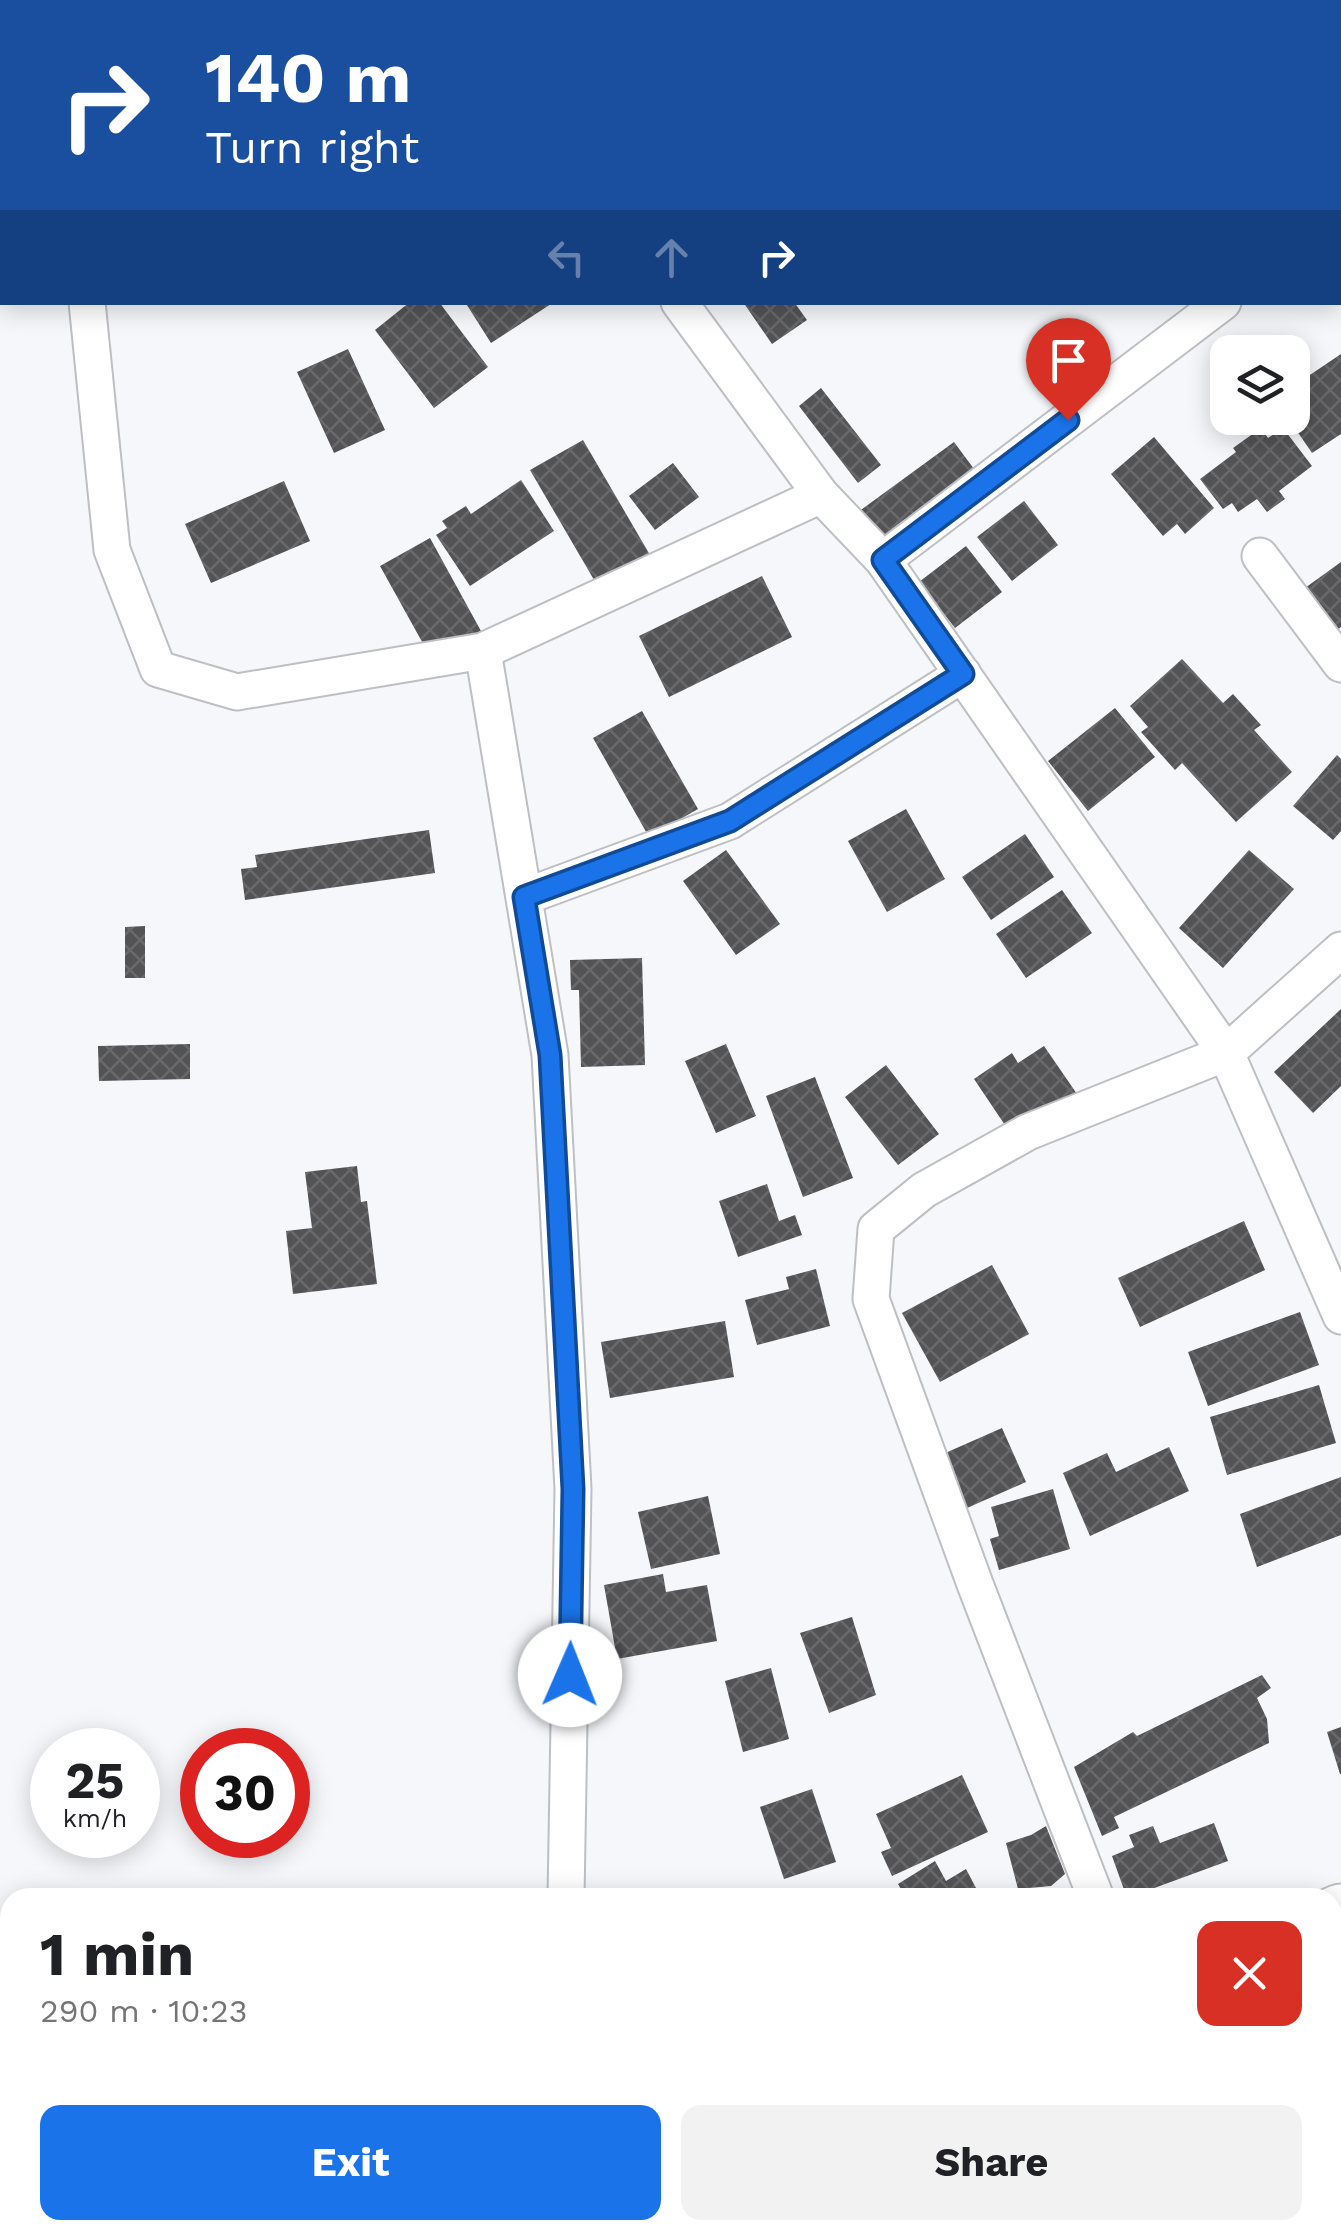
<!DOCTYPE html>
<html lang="en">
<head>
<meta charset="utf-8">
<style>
  :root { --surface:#fff; --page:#f2f2f2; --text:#202124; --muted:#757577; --accent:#1a73e8 }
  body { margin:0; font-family:"Work Sans",sans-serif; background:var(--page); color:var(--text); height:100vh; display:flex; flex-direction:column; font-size:38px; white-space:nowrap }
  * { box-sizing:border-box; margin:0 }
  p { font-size:32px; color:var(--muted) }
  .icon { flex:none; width:55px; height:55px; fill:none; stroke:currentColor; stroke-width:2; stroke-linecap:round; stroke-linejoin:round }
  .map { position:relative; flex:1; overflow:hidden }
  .sheet { position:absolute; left:0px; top:1888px; width:1342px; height:352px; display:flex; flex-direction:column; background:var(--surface); border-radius:30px 30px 0 0; box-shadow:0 5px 25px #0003 }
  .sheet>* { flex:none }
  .top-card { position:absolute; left:0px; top:0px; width:1342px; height:305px; box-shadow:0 5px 25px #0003; background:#1a4fa0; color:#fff; overflow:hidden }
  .controls { position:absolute; left:1210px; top:335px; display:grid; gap:20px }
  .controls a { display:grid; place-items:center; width:100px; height:100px; border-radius:20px; background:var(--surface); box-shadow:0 5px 25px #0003; font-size:50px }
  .speed { position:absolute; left:30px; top:1728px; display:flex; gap:20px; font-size:50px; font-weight:700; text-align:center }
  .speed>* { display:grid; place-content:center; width:130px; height:130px; border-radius:50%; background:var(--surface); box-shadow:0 5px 25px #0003; line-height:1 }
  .speed small { font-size:25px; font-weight:400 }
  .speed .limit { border:15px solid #d22; background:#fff; color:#111 }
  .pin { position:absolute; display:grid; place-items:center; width:85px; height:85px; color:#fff; margin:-102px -42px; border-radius:50% 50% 50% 0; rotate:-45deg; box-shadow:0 0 10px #0007 }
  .pin .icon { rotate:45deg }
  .me { position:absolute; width:110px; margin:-55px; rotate:1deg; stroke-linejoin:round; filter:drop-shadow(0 0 8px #0008) }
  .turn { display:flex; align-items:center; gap:35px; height:210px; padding:0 40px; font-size:45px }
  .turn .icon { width:130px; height:130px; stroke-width:2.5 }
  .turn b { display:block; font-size:70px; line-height:85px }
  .lanes { display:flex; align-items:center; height:95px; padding:0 40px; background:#0003; justify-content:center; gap:50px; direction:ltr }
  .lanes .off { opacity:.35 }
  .round { display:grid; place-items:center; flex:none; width:105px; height:105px; border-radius:20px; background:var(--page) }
  .head { display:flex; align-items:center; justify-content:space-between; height:170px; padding:0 40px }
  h1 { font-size:60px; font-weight:700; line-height:75px }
  .primary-button { display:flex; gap:20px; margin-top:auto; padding:20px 40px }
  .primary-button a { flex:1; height:115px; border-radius:20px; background:var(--accent); color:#fff; font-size:40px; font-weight:700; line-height:115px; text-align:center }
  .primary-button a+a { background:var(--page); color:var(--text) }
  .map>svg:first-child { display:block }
  .built { fill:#e6ebf5 }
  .building { fill:url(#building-cross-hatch) }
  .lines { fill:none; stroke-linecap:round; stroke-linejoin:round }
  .street-casing { stroke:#bdbfc2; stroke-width:39 }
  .highway-casing { stroke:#bdbfc2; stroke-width:59 }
  .street { stroke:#fff; stroke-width:35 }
  .highway { stroke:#fff; stroke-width:55 }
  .route-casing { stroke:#114b97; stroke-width:25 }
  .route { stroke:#1a73e8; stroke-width:18 }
</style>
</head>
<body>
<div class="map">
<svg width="1341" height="2239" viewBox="0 0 1341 2239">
  <defs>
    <pattern id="building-cross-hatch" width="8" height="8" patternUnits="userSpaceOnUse" patternTransform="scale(2.5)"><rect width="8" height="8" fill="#535254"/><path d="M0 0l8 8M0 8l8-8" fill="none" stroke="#69686a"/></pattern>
  </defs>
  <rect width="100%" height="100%" fill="#f5f7fb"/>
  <!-- built -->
  <path class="built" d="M1341,2063v176h-376l19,-9h348l1,-163z"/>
  <!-- building -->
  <path class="building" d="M410,302h29l49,65 -54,41 -59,-78z
    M465,302h89l-63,41z
    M743,302h51l13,18 -35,24z
    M348,349l37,81 -51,23 -37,-81z
    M1341,354v80l-29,19 -24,-35h4v-31z
    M821,388l60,77 -23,18 -59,-77z
    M1261,428l7,10 15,-10 29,38 -33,25 6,8 -18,13 -10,-13 -19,13 -6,-9 -9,6 -23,-30 36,-27 -3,-4z
    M1154,437l60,71 -29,26 -8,-10 -14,12 -52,-62z
    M583,440l67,115 -53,30 -67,-115z
    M954,442l20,27 -82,60 5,7 -18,14 -25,-35z
    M673,463l26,34 -44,33 -26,-34z
    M521,480l33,51 -84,55 -34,-51 11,-7 -5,-7 24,-15 5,8z
    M284,481l26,60 -99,42 -26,-59z
    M1024,501l34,44 -46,36 -35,-44z
    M430,538l51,93 -50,27 -51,-92z
    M966,546l36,46 -47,36 -36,-46z
    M1341,562v65l-12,9 -31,-43z
    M762,576l30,61 -123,60 -30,-61z
    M1182,659l41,44 10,-9 28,31 -7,5 38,42 -56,50 -54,-59 -7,7 -34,-38 7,-5 -18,-21z
    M1115,708l40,49 -67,54 -40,-50z
    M642,711l56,98 -49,28 -56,-99z
    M1337,755l4,4v72l-8,9 -40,-34z
    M906,809l39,70 -58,33 -39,-71z
    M429,830l6,43 -190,27 -4,-31 16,-2 -2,-12z
    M1025,834l29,43 -63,43 -29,-43z
    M726,850l54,74 -44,31 -53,-74z
    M1249,850l45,39 -71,79 -44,-40z
    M1062,890l30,43 -66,45 -30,-44z
    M145,926v52h-20v-51z
    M642,958l3,107 -64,2 -2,-77h-8l-1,-30z
    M1341,1009v77l-28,27 -39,-41z
    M190,1044v35l-91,2 -1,-35z
    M726,1044l30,72 -40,17 -31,-72z
    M1044,1046l33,48 -64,43 -39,-58 38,-26 6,10z
    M886,1065l53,69 -41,31 -53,-68z
    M815,1077l38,101 -50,19 -37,-101z
    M357,1166l4,36 6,-1 10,83 -84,10 -7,-63 26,-3 -7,-56z
    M767,1184l12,37 16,-6 7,20 -64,22 -19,-56z
    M1244,1221l21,49 -125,57 -22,-49z
    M992,1265l37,69 -89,48 -38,-69z
    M816,1269l14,57 -73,19 -12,-45 44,-11 -3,-12z
    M1300,1312l19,53 -111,41 -20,-54z
    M725,1321l9,56 -124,21 -9,-56z
    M1319,1385l17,58 -109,32 -17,-58z
    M1002,1428l24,54 -59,26 -24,-54z
    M1169,1447l20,44 -99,45 -27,-63 44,-20 9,19z
    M1341,1477v58l-84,32 -17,-53z
    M1053,1489l17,60 -71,21 -9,-31 9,-3 -8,-29z
    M708,1496l12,58 -69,15 -13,-57z
    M663,1574l3,18 41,-7 10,56 -100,18 -13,-74z
    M852,1617l24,78 -47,18 -29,-80z
    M771,1668l18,71 -46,13 -18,-71z
    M1262,1675l9,13 -14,10 10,21 2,24 -155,74 5,11 -17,8 -28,-69 59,-35 4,4z
    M1341,1727v47h-1l-13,-42z
    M962,1775l26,57 -96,44 -11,-24 10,-4 -15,-34z
    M812,1789l24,73 -52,17 -24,-72z
    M1214,1823l14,38 -101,37 -15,-42 22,-9 -5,-12 24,-9 7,17z
    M1046,1826l19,48 -14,12 -33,3 -12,-46 25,-8z
    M935,1861l11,20 20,-12 10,19 -15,10h-55l-8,-14z
    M1008,2230h105l2,4 -14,5h-113z
    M1199,2230h28l-10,6 1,3h-33z"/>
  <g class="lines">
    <defs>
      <path id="street" d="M475,0l2,2
        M0,139l2,2
        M1340,213h1
        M87,302l25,248 46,119 79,23 246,-41 338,-156
        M679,302l142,193 62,65 343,493 115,263
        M1260,556l81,108
        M883,560l340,-258
        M483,651l67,404 23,434 -7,409
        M524,897l206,-76 233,-147
        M1096,1898l-121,-314 -104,-285 5,-70 48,-39 104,-58 198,-79 115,-103"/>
      <path id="highway" d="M1332,1916l9,-4
        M1332,1966l9,-3
        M476,2239l29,-9
        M616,2239l26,-9"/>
    </defs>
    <!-- street casing -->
    <use href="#street" class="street-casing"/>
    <!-- highway casing -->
    <use href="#highway" class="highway-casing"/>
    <!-- street -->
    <use href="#street" class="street"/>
    <!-- highway -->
    <use href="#highway" class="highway"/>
  </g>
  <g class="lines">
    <defs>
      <path id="route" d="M570,1675l3,-186 -23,-434 -26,-158 206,-76 233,-147 -80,-114 185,-140"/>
    </defs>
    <!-- route casing -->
    <use href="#route" class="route-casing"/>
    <!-- route -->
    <use href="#route" class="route"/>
  </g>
</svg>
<div class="controls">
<a><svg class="icon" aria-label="layers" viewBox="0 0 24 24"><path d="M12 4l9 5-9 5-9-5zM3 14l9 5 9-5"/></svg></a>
</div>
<div class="speed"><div>25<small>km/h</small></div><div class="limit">30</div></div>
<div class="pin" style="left:1068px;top:420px;background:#d93025"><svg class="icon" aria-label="arrive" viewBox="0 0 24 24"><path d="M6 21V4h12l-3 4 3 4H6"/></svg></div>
<svg class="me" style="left:570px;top:1675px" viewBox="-20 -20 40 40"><circle r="19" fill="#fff"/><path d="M0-13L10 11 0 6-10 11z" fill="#1a73e8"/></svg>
<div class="top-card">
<div class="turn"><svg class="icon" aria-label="right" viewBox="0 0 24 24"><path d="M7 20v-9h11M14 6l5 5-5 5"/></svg><div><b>140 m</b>Turn right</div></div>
<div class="lanes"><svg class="icon off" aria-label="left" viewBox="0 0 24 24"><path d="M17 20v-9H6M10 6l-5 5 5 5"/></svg><svg class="icon off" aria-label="ahead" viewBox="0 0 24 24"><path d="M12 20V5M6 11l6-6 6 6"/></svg><svg class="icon" aria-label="right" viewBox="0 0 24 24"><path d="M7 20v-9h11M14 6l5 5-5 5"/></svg></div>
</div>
<section class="sheet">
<div class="head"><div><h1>1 min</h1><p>290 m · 10:23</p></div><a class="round" style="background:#d93025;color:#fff"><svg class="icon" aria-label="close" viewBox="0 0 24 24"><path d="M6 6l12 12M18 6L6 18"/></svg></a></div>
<div class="primary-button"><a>Exit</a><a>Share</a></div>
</section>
</div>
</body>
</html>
